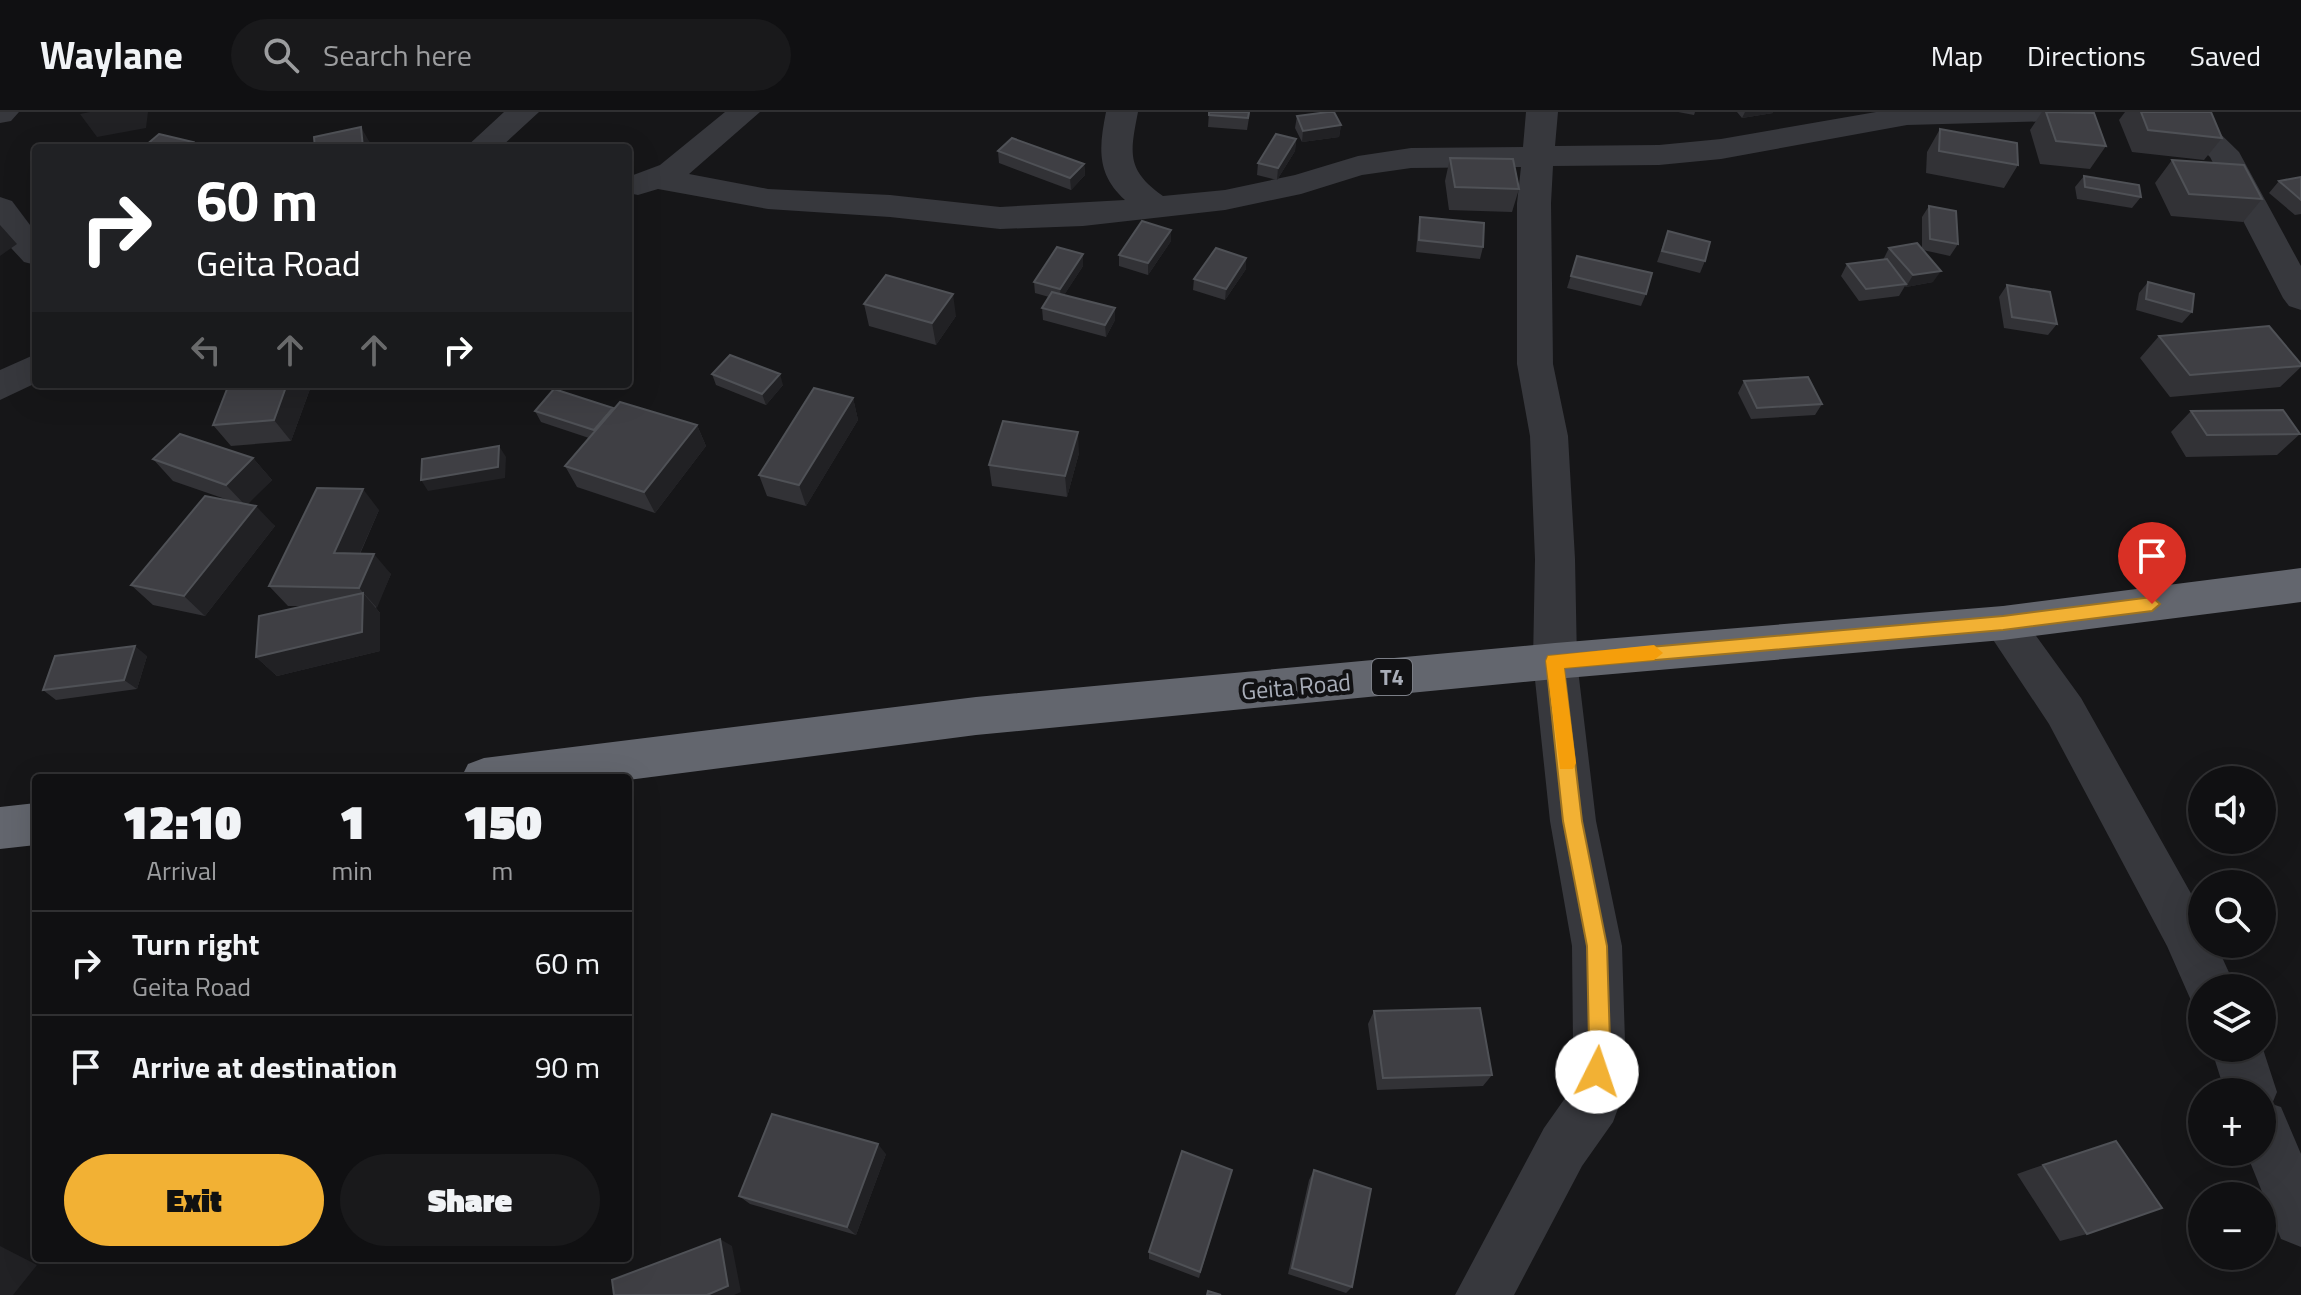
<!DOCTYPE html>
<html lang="en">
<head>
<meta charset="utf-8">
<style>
  :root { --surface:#101012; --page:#19191b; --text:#f1f3f6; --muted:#9c9d9f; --line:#303032; --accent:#f2b134 }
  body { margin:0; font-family:"Titillium Web",sans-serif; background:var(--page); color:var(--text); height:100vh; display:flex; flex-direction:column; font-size:30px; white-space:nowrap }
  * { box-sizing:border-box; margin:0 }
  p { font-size:26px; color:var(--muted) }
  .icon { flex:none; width:44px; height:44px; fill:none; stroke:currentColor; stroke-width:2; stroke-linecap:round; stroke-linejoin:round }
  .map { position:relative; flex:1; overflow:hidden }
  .side { position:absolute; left:32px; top:662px; width:600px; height:488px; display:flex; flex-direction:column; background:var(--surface); border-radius:8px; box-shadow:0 8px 32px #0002,0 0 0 2px var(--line) }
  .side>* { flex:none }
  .top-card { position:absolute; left:32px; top:32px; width:600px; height:244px; border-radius:8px; box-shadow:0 8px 32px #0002,0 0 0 2px var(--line); background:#202124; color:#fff; overflow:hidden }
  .controls { position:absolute; left:2188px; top:654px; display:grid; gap:16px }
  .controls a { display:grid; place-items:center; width:88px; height:88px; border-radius:50%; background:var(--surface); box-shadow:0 8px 32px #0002,0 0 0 2px var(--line); font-size:40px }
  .pin { position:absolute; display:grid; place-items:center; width:68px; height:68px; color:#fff; margin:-82px -34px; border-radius:50% 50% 50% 0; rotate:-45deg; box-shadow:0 0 8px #0007 }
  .pin .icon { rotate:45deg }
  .me { position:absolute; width:88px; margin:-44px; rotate:4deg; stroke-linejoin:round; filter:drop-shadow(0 0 6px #0008) }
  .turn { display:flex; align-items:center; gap:28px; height:168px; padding:0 32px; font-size:36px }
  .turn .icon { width:104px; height:104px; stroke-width:2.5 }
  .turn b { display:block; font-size:56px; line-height:68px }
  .lanes { display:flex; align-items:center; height:76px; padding:0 32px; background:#0003; justify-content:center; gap:40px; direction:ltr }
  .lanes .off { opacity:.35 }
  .eta { display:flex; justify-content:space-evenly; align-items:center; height:136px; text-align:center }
  .eta b { font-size:48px; font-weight:800; line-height:56px }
  .cta { display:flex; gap:16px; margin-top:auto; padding:16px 32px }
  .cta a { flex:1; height:92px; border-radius:48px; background:var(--accent); color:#111; font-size:32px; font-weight:800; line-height:92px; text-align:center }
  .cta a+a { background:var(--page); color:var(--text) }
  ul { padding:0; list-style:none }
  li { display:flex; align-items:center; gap:24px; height:104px; padding:0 32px; border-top:2px solid var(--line) }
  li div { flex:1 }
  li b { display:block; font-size:30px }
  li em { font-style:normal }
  header { display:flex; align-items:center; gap:48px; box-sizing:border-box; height:112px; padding:0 40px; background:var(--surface); border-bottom:2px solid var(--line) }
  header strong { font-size:38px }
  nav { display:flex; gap:44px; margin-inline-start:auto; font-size:28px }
  .search { width:560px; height:72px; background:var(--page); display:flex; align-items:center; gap:20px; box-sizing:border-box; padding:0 28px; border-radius:44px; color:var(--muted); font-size:30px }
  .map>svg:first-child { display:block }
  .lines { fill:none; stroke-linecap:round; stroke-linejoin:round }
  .street { fill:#37383d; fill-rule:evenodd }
  .highway { fill:#63666e; fill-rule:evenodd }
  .wall { fill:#323236 }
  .shaded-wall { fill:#212124 }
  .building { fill:#3f3f44; stroke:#4f5156; stroke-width:2 }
  .route { fill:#f2b134; stroke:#9d7322; stroke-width:2 }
  .slow { fill:#f59e0b }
  .labels { text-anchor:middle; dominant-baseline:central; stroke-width:8; stroke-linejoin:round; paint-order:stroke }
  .shield { fill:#111113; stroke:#7b7e86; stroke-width:2 }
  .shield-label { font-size:22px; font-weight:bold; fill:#a8adb8 }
  .street-label { font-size:24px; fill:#a8adb8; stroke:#111113 }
</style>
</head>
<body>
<header>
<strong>Waylane</strong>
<div class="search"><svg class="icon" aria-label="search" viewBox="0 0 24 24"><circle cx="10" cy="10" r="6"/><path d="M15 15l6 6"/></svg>Search here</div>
<nav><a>Map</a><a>Directions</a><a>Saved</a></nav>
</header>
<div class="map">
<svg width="2301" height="1183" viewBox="0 0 2301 1183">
  <rect width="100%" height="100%" fill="#161618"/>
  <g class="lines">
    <!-- street -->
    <path class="street" d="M0,0h19l-8,9 -11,2z
      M504,0h35l-39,36h-35z
      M725,0h35l-71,62 79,15 122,6 110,12 125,-7c-29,-26 -26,-53 -19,-88h32c-8,41 -12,58 25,84l62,-6 70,-15 63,-19 53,-8 112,-1 3,-35h32l-3,34 104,-1 62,-6 155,-27h196l-5,7 -11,2 -149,4 -186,34 -62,6 -106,1 -2,37 2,161 15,72 7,123 2,102 19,160 26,125 3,96 -5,61 -7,19 -31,44 -68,129h-59l89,-167 24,-34 5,-52 -1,-96 -22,-125 -17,-160 2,-102 -5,-123 -13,-72v-161l4,-36 -110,1 -49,7 -61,19 -76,16 -142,16 -83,3 -110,-12 -122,-8 -110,-20 -20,6 -10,-2v-16l32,-12z
      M2164,0h34l41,40 62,114v44l-12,-4 -6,-8 -73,-141z
      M0,85l12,4 24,32v32l-12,-3 -24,-26z
      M36,242v29l-36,17v-30z
      M2003,494l15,5 63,87 121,215v31h14l20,44h-34v21l-9,-4 -26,-59 -118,-222 -67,-101 6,-12z
      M2262,934l15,46 -5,12 9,3 20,47v93l-20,-8 -35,-87h16v-60h-37l-14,-44z"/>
    <!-- highway -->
    <path class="highway" d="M2301,456v34l-298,38 -448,39 -579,56 -348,45 -167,-2 7,-14 16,-6 492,-61 579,-54 448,-37z
      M36,691v42l-36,4v-42z"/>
  </g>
  <!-- wall -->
  <path class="wall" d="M1209,0h41l-3,18 -39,-3z
    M1678,0h17l-1,3z
    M1737,0h36v1l-31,5z
    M2042,0h47l17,34 -16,23 -50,-5 -10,-34z
    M2125,0h86l11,26 -18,22 -72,-8 -13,-32z
    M1297,4l44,9 -2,12 -37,5 -7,-14z
    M1940,17l78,36 -14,23 -78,-15 1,-21z
    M1296,27l-1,12 -18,29 -20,-5 1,-12z
    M998,39l86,13 1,11 -14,15 -72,-27z
    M1450,46l69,31 -7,23 -63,-2 -4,-29z
    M2172,48l90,39 -19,23 -72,-6 -16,-33z
    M2084,64l57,21 -9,11 -55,-9 -2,-12z
    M2301,65v37l-6,1 -26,-22 10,-12z
    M1929,94l29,38 -8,12 -27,-6 10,32 -27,5 -1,-1 -6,10 -40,5 -18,-25 6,-12 36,-4 6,-12 33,2v-33z
    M1420,105l63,30 -3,12 -64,-7 2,-24z
    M1668,119l37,30 -5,12 -43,-11z
    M1171,129l-23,34 -29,-9v-11z
    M1083,142v12l-19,29 51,25 -9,17 -63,-17 -1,-12 7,-11 -14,-4 -1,-11z
    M1577,144l69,38 -5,12 -74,-18z
    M1246,146v11l-21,31 -32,-10 1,-11z
    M2148,170l44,30 -10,11 -46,-13 3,-17z
    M2007,173l50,39 -9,11 -44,-7 -5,-31z
    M864,192l92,12 -20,29 -67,-19z
    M2159,224l142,28v3l-21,20 -110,10 -30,-39z
    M712,262l71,11 -17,20 -50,-20z
    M1744,269l78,23 -7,11 -64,4 -13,-26z
    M310,277l-19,52 -60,5 -18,-21z
    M853,286l5,22 -52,86 -39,-10 -8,-21z
    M613,296l84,17 9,21 -51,67 -78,-26 -12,-21 24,-28 -48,-16 -6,-11z
    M2191,299l109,23 -23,21 -91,2 -15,-25z
    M1079,341l-12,44 -75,-11 -3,-21z
    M253,346l19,22 -25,24 28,22 -70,90 -52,-11 -22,-20 103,-83 -61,-21 -20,-22z
    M379,398l-19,44 31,20 -15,34 4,5v38l-103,25 -21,-19 48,-51h-16l-19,-20z
    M147,544l-10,33 -81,11 -13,-10z
    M1374,899l118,64 -9,11 -106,4 -9,-66z
    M886,1042l-30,81 -106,-31 -11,-8z
    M2043,1053l44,69 -27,7 -43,-67z
    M1232,1058l-33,108 -50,-19v-7z
    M1314,1058l38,117 -6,6 -58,-19 21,-94z"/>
  <!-- shaded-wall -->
  <path class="shaded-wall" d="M90,0h58l-2,16 -49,9 -17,-23z
    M1745,0h28v1l-31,5z
    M1341,13l-2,12 -37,5 1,-11z
    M361,15l12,21h-10z
    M1296,27l-1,12 -18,29 1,-12z
    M193,30l4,6h-11z
    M1084,52l1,11 -14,15 -1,-12z
    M0,113l17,19 -17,12z
    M1171,118v11l-23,34v-12z
    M1083,142v12l-22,34 -1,-11z
    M1246,146v11l-21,31 1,-11z
    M1941,159l-8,11 -27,5 7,-12z
    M953,182l3,22 -20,29 -4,-22z
    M1115,196v12l-9,17 -1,-12z
    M780,262l3,11 -17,20 -4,-11z
    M287,272h19l4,5 -19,52 -17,-21z
    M853,286l5,22 -52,86 -7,-21z
    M697,313l9,21 -51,67 -11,-21z
    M1078,320l1,21 -12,44 -2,-21z
    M499,334l7,11 -1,21 -77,13 -7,-11z
    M253,346l19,22 -26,26 -20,-21z
    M363,377l16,21 -28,63 -17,-20z
    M256,394l19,20 -70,90 -21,-20z
    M374,442l17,20 -14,34 -18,-20z
    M363,481l17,20v38l-103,25 -21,-19z
    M135,534l12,10 -10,33 -13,-9z
    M878,1032l8,10 -30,81 -9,-8z
    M720,1127l12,7 9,46 -7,3h-27z
    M0,1134l37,19 -24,30h-13z"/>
  <!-- building -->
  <path class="building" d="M1209,0h40l-1,6 -39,-3z
    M1328,0h6l7,13 -38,6 -6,-15z
    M2046,0l48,1 12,33 -50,-5z
    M2141,0h70l11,26 -74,-8z
    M361,15l2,21h-48l-1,-11z
    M1940,17l77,14 1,22 -79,-14z
    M159,22l34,8 -7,6h-33l-8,-2z
    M1276,22l20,5 -18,29 -20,-5z
    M1012,26l72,26 -14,14 -72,-27z
    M1450,46l63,1 6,30 -64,-2z
    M2172,48l72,5 18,34 -73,-5z
    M2084,64l55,9 2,12 -56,-10z
    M2301,65v23l-22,-19z
    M1929,94l27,5 2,33 -28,-5z
    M1420,105l64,6 -1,24 -64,-7z
    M1142,109l29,9 -23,33 -29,-8z
    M1668,119l42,11 -5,19 -43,-10z
    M1917,131l24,28 -28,4 -24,-27z
    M1057,135l26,7 -23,35 -26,-7z
    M1216,136l30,10 -20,31 -32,-10z
    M1577,144l75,17 -6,21 -75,-18z
    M1887,147l19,25 -40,5 -19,-25z
    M886,163l67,19 -21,29 -68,-19z
    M2148,170l46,12 -2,18 -46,-13z
    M2007,173l43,7 7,32 -45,-7z
    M1052,180l63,16 -10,17 -63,-17z
    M2269,214l32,38v2l-111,9 -31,-39z
    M730,243l50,19 -18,20 -50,-20z
    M1808,265l14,27 -65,4 -13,-27z
    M229,272h58l-13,36 -61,5z
    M814,276l39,10 -54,87 -40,-10z
    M554,277l59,19 -19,22 -59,-19z
    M620,290l77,23 -53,67 -79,-26z
    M2283,298l17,24 -93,1 -16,-24z
    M1003,309l75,11 -13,44 -76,-11z
    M180,322l73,24 -27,27 -73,-26z
    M499,334l-1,21 -77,13 1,-21z
    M317,376l46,1 -29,64 40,1 -15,34 -90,-2z
    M205,384l51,10 -72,90 -53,-11z
    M363,481l-1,39 -106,25 3,-41z
    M135,534l-11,34 -81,10 12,-34z
    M1480,896l12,67 -109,3 -9,-67z
    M772,1002l106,30 -31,83 -108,-31z
    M2116,1029l46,67 -75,26 -44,-69z
    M1182,1039l50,19 -32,102 -51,-20z
    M1314,1058l57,19 -19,98 -60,-19z
    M720,1127l8,47 -21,9h-93l-2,-15z
    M1208,1179l13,4h-14z"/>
  <!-- route -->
  <path class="route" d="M2152,485l8,7 -8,7 -149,19 -439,38 18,153 25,125 3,96 -6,38 -7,3 -8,-3 -3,-8 3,-30 -2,-96 -24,-125 -17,-160 2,-5 455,-40z"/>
  <!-- slow -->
  <path class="slow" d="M1654,533l9,8 -9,7 -90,8 12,95 -3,6h-13l-14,-108 2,-5z"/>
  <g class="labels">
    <!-- shield labels -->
    <rect class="shield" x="1372" y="547" width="40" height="36" rx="6"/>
    <g class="shield-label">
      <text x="1392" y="565">T4</text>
    </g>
    <!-- street labels -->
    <g class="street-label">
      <text transform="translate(1296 574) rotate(-5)">Geita Road</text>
    </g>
  </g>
</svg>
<div class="controls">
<a><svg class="icon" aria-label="sound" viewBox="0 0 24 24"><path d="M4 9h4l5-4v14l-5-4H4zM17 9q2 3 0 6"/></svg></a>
<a><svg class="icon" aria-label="search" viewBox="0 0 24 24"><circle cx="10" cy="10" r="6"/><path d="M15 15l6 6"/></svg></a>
<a><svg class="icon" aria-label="layers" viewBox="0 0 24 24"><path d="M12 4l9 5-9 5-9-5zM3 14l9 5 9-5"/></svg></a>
<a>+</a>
<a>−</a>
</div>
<div class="pin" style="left:2152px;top:492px;background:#d93025"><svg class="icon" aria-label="arrive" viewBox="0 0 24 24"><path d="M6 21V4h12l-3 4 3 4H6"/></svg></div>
<svg class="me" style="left:1597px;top:960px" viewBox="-20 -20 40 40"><circle r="19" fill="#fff"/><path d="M0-13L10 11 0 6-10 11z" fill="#f2b134"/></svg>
<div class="top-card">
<div class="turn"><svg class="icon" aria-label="right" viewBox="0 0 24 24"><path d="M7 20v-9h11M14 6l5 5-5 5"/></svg><div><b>60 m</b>Geita Road</div></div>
<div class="lanes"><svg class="icon off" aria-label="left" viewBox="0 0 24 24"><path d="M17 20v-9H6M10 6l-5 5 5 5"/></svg><svg class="icon off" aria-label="ahead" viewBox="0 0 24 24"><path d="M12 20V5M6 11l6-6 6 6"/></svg><svg class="icon off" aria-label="ahead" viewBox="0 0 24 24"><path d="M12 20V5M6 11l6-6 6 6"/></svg><svg class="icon" aria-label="right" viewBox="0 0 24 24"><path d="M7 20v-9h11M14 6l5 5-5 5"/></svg></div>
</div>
<section class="side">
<div class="eta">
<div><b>12:10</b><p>Arrival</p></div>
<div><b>1</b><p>min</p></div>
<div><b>150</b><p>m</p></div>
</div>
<ul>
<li><svg class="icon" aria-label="right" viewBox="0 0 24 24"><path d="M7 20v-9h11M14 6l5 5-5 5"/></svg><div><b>Turn right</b><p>Geita Road</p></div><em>60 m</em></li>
<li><svg class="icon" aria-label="arrive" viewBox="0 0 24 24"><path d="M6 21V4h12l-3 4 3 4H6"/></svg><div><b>Arrive at destination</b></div><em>90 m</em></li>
</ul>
<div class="cta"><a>Exit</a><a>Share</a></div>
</section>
</div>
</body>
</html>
